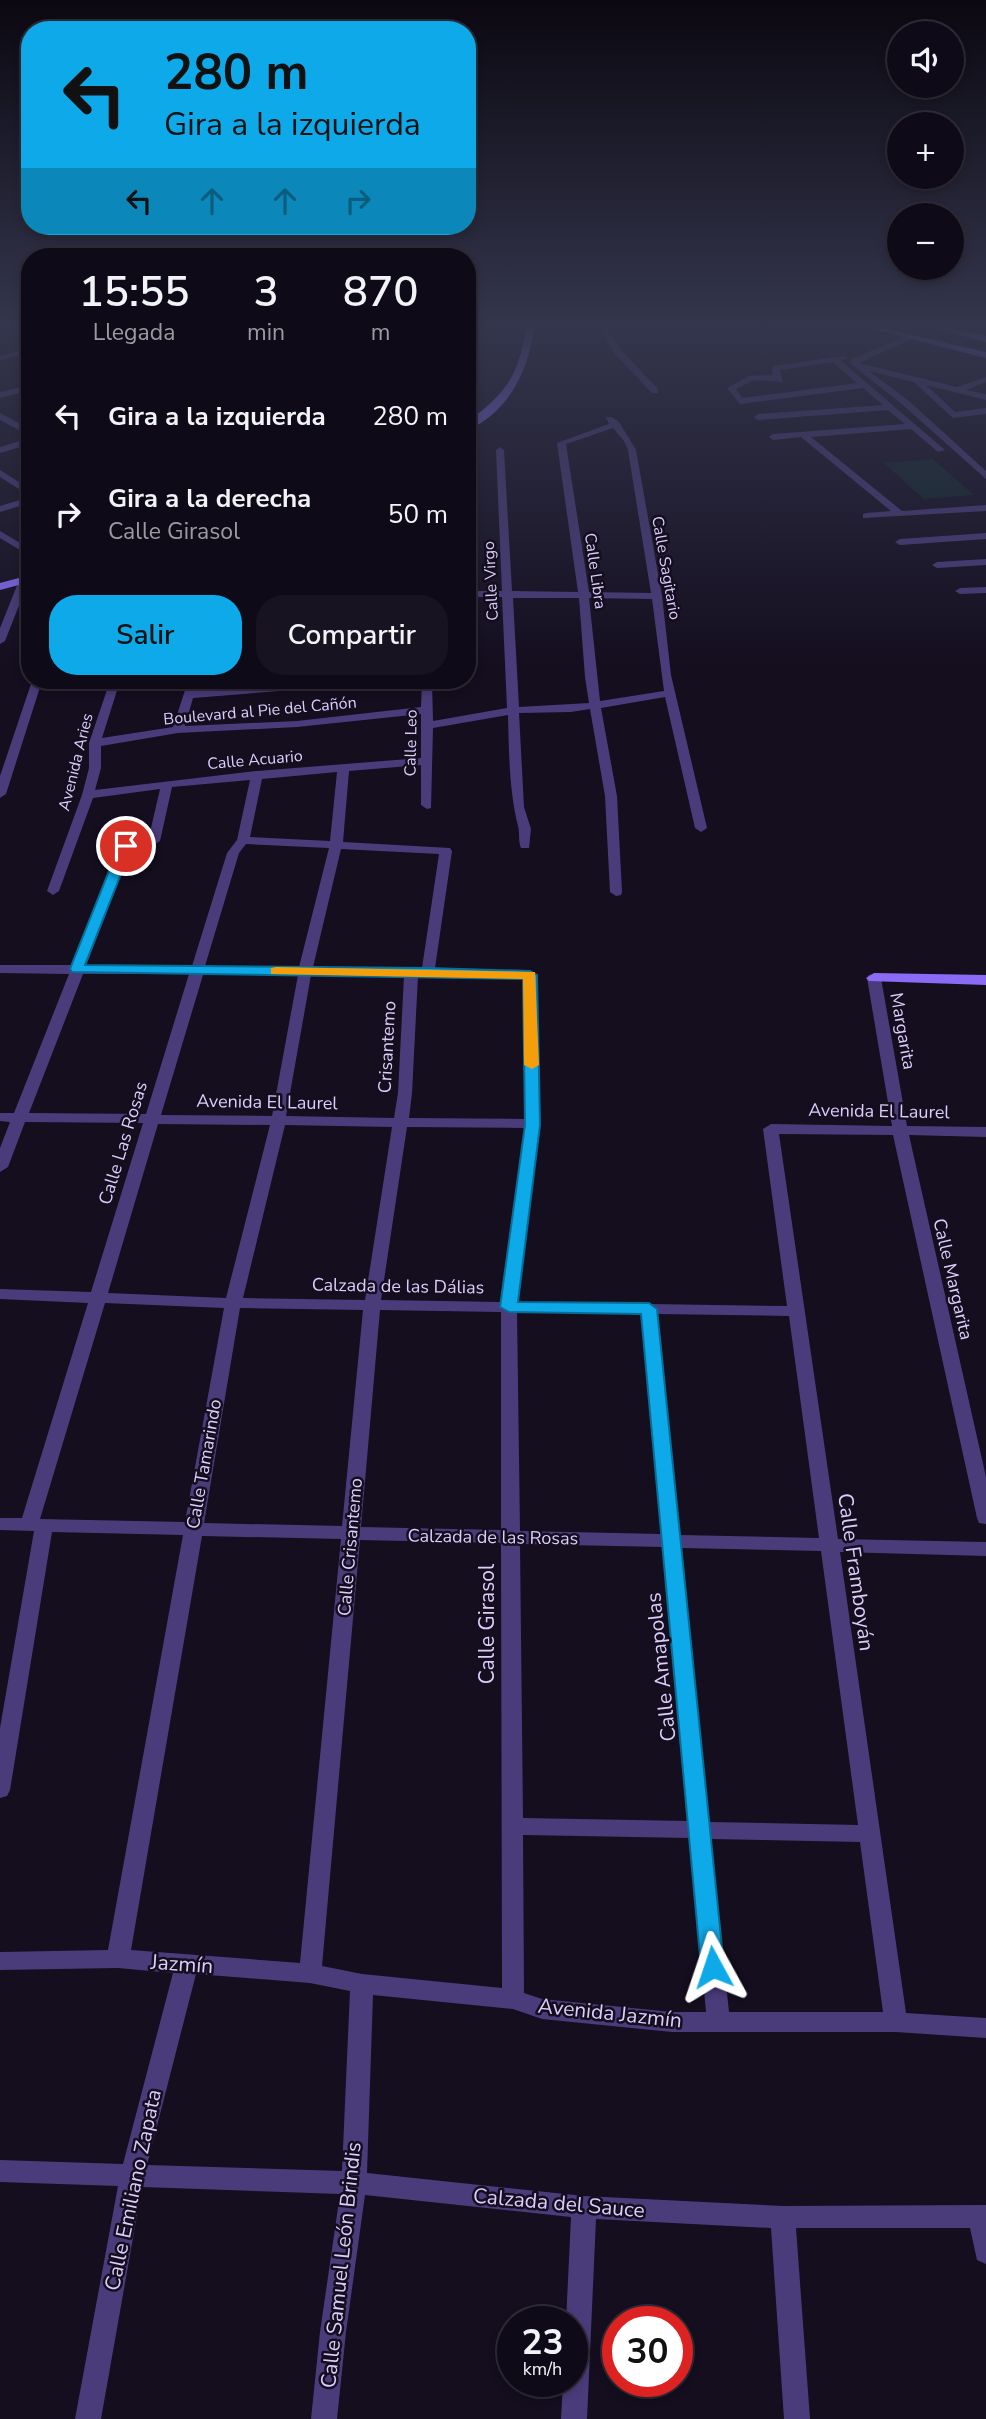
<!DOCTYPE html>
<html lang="es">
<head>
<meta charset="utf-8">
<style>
  :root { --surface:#0f0a17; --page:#181320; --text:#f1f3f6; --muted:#9b9aa1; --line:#2f2b36; --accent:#0ea9e8 }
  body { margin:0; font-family:"Nunito Sans",sans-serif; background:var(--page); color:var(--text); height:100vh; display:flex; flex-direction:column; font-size:26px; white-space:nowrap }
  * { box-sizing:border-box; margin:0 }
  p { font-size:23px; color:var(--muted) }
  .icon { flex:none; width:38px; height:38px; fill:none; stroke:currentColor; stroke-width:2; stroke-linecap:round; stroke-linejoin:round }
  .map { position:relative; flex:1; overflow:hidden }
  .side { position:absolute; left:21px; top:248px; width:455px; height:441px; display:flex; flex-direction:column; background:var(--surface); border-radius:28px; box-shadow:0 4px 10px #0003,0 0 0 2px var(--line) }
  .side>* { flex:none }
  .hud { position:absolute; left:21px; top:21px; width:455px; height:214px; border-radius:28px; box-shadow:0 4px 10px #0003,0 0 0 2px var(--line); background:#0ea9e8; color:#111; overflow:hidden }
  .fabs { position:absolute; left:887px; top:21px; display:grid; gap:14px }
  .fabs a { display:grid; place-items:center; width:77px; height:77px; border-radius:50%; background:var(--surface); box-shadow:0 4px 10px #0003,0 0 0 2px var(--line); font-size:35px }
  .speed { position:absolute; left:497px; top:2306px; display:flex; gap:14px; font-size:35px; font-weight:700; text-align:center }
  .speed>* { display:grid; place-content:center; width:91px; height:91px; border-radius:50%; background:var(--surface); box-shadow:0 4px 10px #0003,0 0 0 2px var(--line); line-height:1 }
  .speed small { font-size:18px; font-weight:400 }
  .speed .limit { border:10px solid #d22; background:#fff; color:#111 }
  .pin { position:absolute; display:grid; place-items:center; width:60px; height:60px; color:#fff; margin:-30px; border:4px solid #fff; border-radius:50%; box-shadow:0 2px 7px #0007 }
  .me { position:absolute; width:77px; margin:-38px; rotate:355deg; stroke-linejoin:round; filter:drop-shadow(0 0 5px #0008) }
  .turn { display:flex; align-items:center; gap:24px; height:147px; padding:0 28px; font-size:32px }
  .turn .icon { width:91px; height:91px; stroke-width:2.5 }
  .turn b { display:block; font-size:49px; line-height:60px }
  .lanes { display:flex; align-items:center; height:66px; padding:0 28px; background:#0003; justify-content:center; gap:35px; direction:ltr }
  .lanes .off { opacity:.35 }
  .eta { display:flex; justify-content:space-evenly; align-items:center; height:119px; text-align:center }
  .eta b { font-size:42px; font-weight:600; line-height:49px }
  .primary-button { display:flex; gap:14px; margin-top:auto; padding:14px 28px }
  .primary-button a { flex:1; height:80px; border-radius:28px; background:var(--accent); color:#111; font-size:28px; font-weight:600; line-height:80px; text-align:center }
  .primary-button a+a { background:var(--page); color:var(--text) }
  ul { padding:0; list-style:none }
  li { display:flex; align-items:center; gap:21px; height:98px; padding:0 28px }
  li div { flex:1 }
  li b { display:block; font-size:26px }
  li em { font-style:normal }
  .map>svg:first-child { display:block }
  .green { fill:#112528 }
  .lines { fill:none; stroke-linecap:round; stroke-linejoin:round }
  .street { fill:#4a3c7b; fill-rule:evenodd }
  .secondary { fill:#896bf6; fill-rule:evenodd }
  .route { fill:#0ea9e8; stroke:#096e97; stroke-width:2 }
  .slow { fill:#f59e0b }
  .labels { text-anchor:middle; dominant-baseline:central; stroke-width:5; stroke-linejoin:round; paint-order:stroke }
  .far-street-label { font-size:16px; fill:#dccefc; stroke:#140e1f }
  .street-label { font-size:18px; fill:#dccefc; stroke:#140e1f }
  .near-street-label { font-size:21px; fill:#dccefc; stroke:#140e1f }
</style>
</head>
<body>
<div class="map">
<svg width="986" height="2419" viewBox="0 0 986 2419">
  <rect width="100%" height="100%" fill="#140e1f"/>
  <!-- green -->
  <path class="green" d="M933,459l41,36 -50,4 -40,-36z"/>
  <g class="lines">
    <!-- street -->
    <path class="street" d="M0,327h9l-9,3z
      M598,327h8l16,24 36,38v4h-6l-37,-39z
      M909,335l7,2 -57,26 98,24 29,-10v5l-20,8 20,4v6l-60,-15 29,27 31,-4v6l-33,4 -39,-36 -45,-11 40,30 77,70v8l-83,-74 -52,-41v-5z
      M30,348v5l-30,7v-4z
      M844,356l4,2 -7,3 104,89 -7,2 -27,-23 -100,8 91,74 84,-6v6l-123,7v-4l3,-1 25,-2 -90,-74 -28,3 -4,-3 4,-3 132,-10 -17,-14 -130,10 -4,-3 4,-3 125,-9 -20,-17 -123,16 -13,-16 22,-12 23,-1 1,-9zM833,362l24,21 -115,15 -6,-9 18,-9 29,2 -3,-12z
      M30,385v5l-30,8v-6z
      M0,413l30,16v7l-30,-16z
      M606,417h6l7,5 17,28 26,146 9,79 36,153 -6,4 -6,-4 -30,-131 -64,11 16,88 5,96 -1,3 -5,1 -6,-4 -5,-96 -15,-87 -19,3 -52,1 5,94 7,22 -2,19h-8c-3,-7 -1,-15 -3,-22 -9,-36 -9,-74 -10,-111l-75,13 -2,80 -4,1 -6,-4v-40l-72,6 -6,71 107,6 2,3 -17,117 95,3 7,4 3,149 -22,178 269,4 -24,-177 8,-5 121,2 -25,-148 2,-3 5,-1 7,4 26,148 79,1v10l-77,-2 77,342v47l-7,-1 -2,-5 -84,-383 -114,-1 59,405 148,3v14l-146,-4 66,461 80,5v20l-90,-6h-224l-130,-13 -29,-10 -140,-14 -6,178 217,23 199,10 203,-1v59l-9,-4 -7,-32h-174l14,191h-26l-13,-191 -175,-9 -9,200h-26l2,-37h9v-60h-6l5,-105 -206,-22 -19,137 -9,87h-26l9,-87 20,-138 -198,-7 -41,232h-26l43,-233 -118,-4v-22l123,4 50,-191 -55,-5 -118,2v-18l108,-2 75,-415 -131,-3 -42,258 -3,6 -7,2v-70l34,-197 -34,-1v-12h22l66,-215 -88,-4v-10l91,3 52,-169 -118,-1 -17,45 -8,5v-24l10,-26 -10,-1v-8h14l55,-139 -69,-1v-8h72l48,-119 6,-4 6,4 -46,120h106l35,-113 10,-13 13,-60 -78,7 -12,54 -6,4 -6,-4 12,-52 -67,9 -34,93 -6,4 -6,-4 35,-96 7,-27v-25l21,-62h10l-18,57 71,-11 15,-46h10l-3,10 133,-10h44l-5,3 -174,14 -8,28 112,-5 124,-14 1,-26h10l1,40 74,-13 -5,-111h-35v-6h35l-6,-141 4,-3 4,3 8,141 66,1 -21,-149 52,-19zM613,428l11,13 4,9 23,143 -62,-1 -23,-148zM513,598h66l6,79 4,26 -70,4zM589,598l63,1 12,92 -64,10zM421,714v44l-164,13 -162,19 6,-22v-22l77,-13 119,-6zM337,772l-7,69 -80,-4 12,-58zM246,844l83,4 -30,119 -94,-1 34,-113zM341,849l98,5 -17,114 -109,-1zM83,974h106l-43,140 -117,-1zM203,975h95l-26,141 -111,-1zM311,975l93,1 -6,117 -4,25 -108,-2zM418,976l105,3 2,140 -116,-1 3,-25zM158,1124l112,1 -44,173 -118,-5zM285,1125l107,2 -27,173 -122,-2zM407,1127l118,1 -24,174 -120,-2zM105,1303l119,5 -39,214 -145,-3zM240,1308l123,2 -21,216 -138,-3zM380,1310l121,2v218l-140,-3zM517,1312l124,2 20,220 -141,-3zM658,1314l131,2 30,222 -139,-3zM202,1536l139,3 -41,424 -169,-13zM360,1540l141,3 1,445 -140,-14 -40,-8zM520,1544l143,3 25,274 -165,-3zM682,1548l139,3 37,274 -149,-3zM523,1835l167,3 16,174h-34l-130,-13 -18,-6zM711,1839l149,3 23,170h-154zM196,1974l114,9 40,8 -8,180 -195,-6z
      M30,438v6l-30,9v-6z
      M0,470l30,19v7l-30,-19z
      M30,497v6l-30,9v-6z
      M0,531l30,18v7l-30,-18z
      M986,533v6l-86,6 -5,-3 5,-3z
      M986,559v6l-49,3 -5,-3 5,-3z
      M20,578l9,2 -24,61 -5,3v-16z
      M986,587v6l-26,1 -5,-3 5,-3z
      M32,681h10l-36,113 -6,4v-22z"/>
    <!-- secondary -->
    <path class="secondary" d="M526,327h8c-5,43 -25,85 -67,103v-8c38,-27 53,-48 59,-95z
      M865,327h13l108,25v6z
      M930,327h13l43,9v6z
      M30,575v7l-30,8v-7z
      M874,973l112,2v10l-117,-4 -3,-3z"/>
  </g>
  <!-- sky -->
  <linearGradient id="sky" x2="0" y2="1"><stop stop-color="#0b0811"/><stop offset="0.49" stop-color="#34364d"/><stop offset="1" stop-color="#34364d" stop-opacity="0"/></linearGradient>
  <rect width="986" height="665" fill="url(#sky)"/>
  <!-- route -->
  <path class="route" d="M126,843l6,3 -47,119 343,3 102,3 7,4 3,150 -22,177 131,1 8,6 67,658 -3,7 -8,3 -8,-3 -4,-7 -60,-653 -132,-2 -9,-5 25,-182 -2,-146 -451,-7 -2,-3 49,-123z"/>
  <!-- slow -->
  <path class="slow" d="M276,967l259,5 4,93 -7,4 -8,-4 -1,-86 -252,-5v-6z"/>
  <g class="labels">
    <!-- far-street labels -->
    <g class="far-street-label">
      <text transform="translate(666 568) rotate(80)">Calle Sagitario</text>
      <text transform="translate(595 571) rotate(82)">Calle Libra</text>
      <text transform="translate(491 581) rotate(-93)">Calle Virgo</text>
      <text transform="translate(260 711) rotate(-5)">Boulevard al Pie del Cañón</text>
      <text transform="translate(411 743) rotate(-89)">Calle Leo</text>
      <text transform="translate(255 760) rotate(-5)">Calle Acuario</text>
      <text transform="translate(76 762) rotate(-76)">Avenida Aries</text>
    </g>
    <!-- street labels -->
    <g class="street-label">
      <text transform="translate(903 1031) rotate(80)">Margarita</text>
      <text transform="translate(387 1047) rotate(-87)">Crisantemo</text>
      <text transform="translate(267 1102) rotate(1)">Avenida El Laurel</text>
      <text transform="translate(879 1111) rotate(1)">Avenida El Laurel</text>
      <text transform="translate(123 1143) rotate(-73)">Calle Las Rosas</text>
      <text transform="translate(953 1279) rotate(77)">Calle Margarita</text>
      <text transform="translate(398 1286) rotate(1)">Calzada de las Dálias</text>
      <text transform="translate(204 1464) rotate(-80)">Calle Tamarindo</text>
      <text transform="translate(493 1537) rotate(1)">Calzada de las Rosas</text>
      <text transform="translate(350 1547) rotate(-85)">Calle Crisantemo</text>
    </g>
    <!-- near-street labels -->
    <g class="near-street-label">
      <text transform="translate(856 1572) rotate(82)">Calle Framboyán</text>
      <text transform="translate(487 1624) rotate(-90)">Calle Girasol</text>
      <text transform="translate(661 1667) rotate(-96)">Calle Amapolas</text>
      <text transform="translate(182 1964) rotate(4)">Jazmín</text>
      <text transform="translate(610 2013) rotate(6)">Avenida Jazmín</text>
      <text transform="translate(133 2190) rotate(-78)">Calle Emiliano Zapata</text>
      <text transform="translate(559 2203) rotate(5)">Calzada del Sauce</text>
      <text transform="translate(341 2265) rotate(-84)">Calle Samuel León Brindis</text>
    </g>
  </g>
</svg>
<div class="fabs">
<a><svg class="icon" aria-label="sound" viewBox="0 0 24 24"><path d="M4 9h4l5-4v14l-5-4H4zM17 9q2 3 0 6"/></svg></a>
<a>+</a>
<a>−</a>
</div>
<div class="speed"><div>23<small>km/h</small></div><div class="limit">30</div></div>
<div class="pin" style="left:126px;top:846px;background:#d93025"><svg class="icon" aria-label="arrive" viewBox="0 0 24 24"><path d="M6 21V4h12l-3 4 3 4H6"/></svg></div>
<svg class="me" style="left:713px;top:1967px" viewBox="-20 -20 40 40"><path d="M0-17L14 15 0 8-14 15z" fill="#0ea9e8" stroke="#fff" stroke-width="4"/></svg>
<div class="hud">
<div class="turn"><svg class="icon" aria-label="left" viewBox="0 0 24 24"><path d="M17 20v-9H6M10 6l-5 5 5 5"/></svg><div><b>280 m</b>Gira a la izquierda</div></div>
<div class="lanes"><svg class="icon" aria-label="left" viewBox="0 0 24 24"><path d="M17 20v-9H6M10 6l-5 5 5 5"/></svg><svg class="icon off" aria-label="ahead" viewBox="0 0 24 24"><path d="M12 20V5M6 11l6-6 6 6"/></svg><svg class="icon off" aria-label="ahead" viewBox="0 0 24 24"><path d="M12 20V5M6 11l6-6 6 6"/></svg><svg class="icon off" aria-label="right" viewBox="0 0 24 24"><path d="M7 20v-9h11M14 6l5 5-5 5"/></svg></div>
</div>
<section class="side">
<div class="eta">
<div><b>15:55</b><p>Llegada</p></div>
<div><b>3</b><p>min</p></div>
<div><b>870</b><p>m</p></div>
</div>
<ul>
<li><svg class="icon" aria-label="left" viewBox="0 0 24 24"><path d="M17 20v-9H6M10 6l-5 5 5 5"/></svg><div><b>Gira a la izquierda</b></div><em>280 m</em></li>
<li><svg class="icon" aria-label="right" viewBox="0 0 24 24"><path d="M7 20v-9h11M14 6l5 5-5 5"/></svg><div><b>Gira a la derecha</b><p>Calle Girasol</p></div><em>50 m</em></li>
</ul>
<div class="primary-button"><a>Salir</a><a>Compartir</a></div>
</section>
</div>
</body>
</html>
